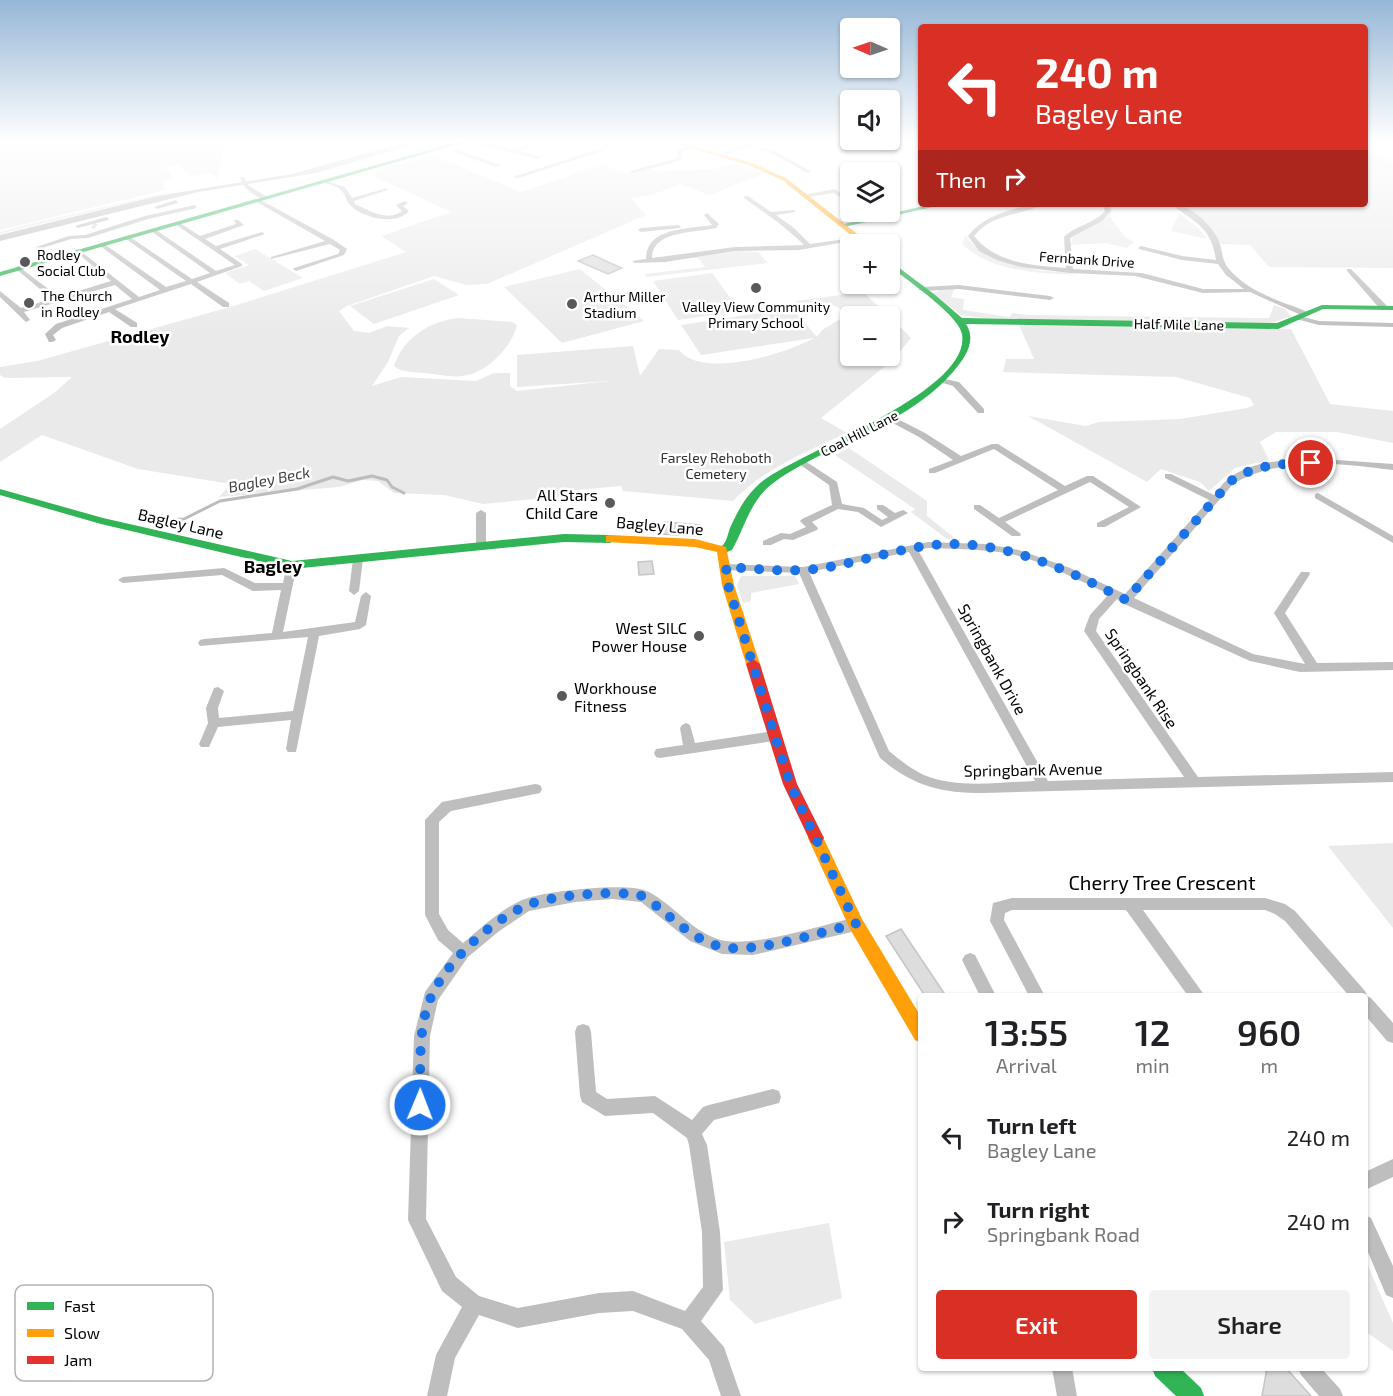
<!DOCTYPE html>
<html lang="en">
<head>
<meta charset="utf-8">
<style>
  :root { --surface:#fff; --page:#f2f2f2; --text:#202124; --muted:#757577; --accent:#d93025 }
  body { margin:0; font-family:"Exo 2",sans-serif; background:var(--page); color:var(--text); height:100vh; display:flex; flex-direction:column; font-size:22px; white-space:nowrap }
  * { box-sizing:border-box; margin:0 }
  p { font-size:20px; color:var(--muted) }
  .icon { flex:none; width:33px; height:33px; fill:none; stroke:currentColor; stroke-width:2; stroke-linecap:round; stroke-linejoin:round }
  .map { position:relative; flex:1; overflow:hidden }
  .side { position:absolute; left:918px; top:993px; width:450px; height:378px; display:flex; flex-direction:column; background:var(--surface); border-radius:6px; box-shadow:0 2px 4px #0004 }
  .side>* { flex:none }
  .guide { position:absolute; left:918px; top:24px; width:450px; height:183px; border-radius:6px; box-shadow:0 2px 4px #0004; background:#d93025; color:#fff; overflow:hidden }
  .needle { width:39px; rotate:272deg }
  .controls { position:absolute; left:840px; top:18px; display:grid; gap:12px }
  .controls a { display:grid; place-items:center; width:60px; height:60px; border-radius:6px; background:var(--surface); box-shadow:0 2px 4px #0004; font-size:30px }
  .pin { position:absolute; display:grid; place-items:center; width:51px; height:51px; color:#fff; margin:-26px; border:3px solid #fff; border-radius:50%; box-shadow:0 2px 6px #0007 }
  .me { position:absolute; width:66px; margin:-33px; rotate:1deg; stroke-linejoin:round; filter:drop-shadow(0 0 4px #0008) }
  .turn { display:flex; align-items:center; gap:21px; height:126px; padding:0 18px; font-size:27px }
  .turn .icon { width:78px; height:78px; stroke-width:2.5 }
  .turn b { display:block; font-size:42px; line-height:51px }
  .then { display:flex; align-items:center; height:57px; padding:0 18px; background:#0003; gap:12px; font-size:22px }
  .eta { display:flex; justify-content:space-evenly; align-items:center; height:102px; text-align:center }
  .eta b { font-size:36px; font-weight:600; line-height:42px }
  .primary-button { display:flex; gap:12px; margin-top:auto; padding:12px 18px }
  .primary-button a { flex:1; height:69px; border-radius:6px; background:var(--accent); color:#fff; font-size:24px; font-weight:600; line-height:69px; text-align:center }
  .primary-button a+a { background:var(--page); color:var(--text) }
  ul { padding:0; list-style:none }
  li { display:flex; align-items:center; gap:18px; height:84px; padding:0 18px }
  li div { flex:1 }
  li b { display:block; font-size:22px }
  li em { font-style:normal }
  .map>svg:first-child { display:block }
  .green { fill:#eaeaea }
  .water { fill:#bcbcbc }
  .lines { fill:none; stroke-linecap:round; stroke-linejoin:round }
  .stream-far1 { stroke:#bcbcbc; stroke-width:2 }
  .stream { stroke:#bcbcbc; stroke-width:3 }
  .building { fill:#ddd; stroke:#c5c5c5; stroke-width:1.5 }
  .street-tunnel { stroke:#d9d9d9; stroke-width:6; stroke-dasharray:6 3; stroke-linecap:butt }
  .street { fill:#bebebe; fill-rule:evenodd }
  .fast { fill:#30b455; fill-rule:evenodd }
  .slow { fill:#ff9f0a; fill-rule:evenodd }
  .jam { fill:#e5322d; fill-rule:evenodd }
  .route { stroke:#1a73e8; stroke-width:10; stroke-dasharray:0 18 }
  .poi-dot { fill:#595959; stroke:#fff; stroke-width:2 }
  .labels { text-anchor:middle; dominant-baseline:central; stroke-width:5; stroke-linejoin:round; paint-order:stroke }
  .far-poi-label { font-size:14px; fill:#000; stroke:#fff; text-anchor:start }
  .far-street-label { font-size:14px; fill:#000; stroke:#fff }
  .far-park-label { font-size:14px; fill:#303030; stroke:#fff }
  .far-water-label { font-size:15px; font-style:italic; fill:#414141; stroke:#fff }
  .poi-label { font-size:16px; fill:#000; stroke:#fff; text-anchor:end }
  .street-label { font-size:16px; fill:#000; stroke:#fff }
  .far-district-label { font-size:18px; font-weight:bold; fill:#000; stroke:#fff }
  .neighbourhood-label { font-size:18px; font-weight:bold; fill:#000; stroke:#fff }
  .near-street-label { font-size:20px; fill:#000; stroke:#fff }
  .key { fill:#fff; stroke:#b2b2b2; stroke-width:1.5 }
  .key-label { font-size:16px; fill:#000 }
</style>
</head>
<body>
<div class="map">
<svg width="1393" height="1396" viewBox="0 0 1393 1396">
  <rect width="100%" height="100%" fill="#fff"/>
  <!-- green -->
  <path class="green" d="M0,141h226l-9,39 -5,-7 -22,3 -10,-12 -14,2 7,14 -10,1 2,9 -165,40z
    M840,141h58l-11,11 -50,-9z
    M1365,149l28,12v107l-124,-1 -19,-22 -29,-1 -24,-28 -19,-12h187z
    M433,155l88,37 84,-28c25,18 31,-1 51,7l58,-2 20,-6 33,10 -58,22 -29,-11 -28,11 -21,3 15,17 -159,69 -21,1 -32,-9 -87,30 -8,5 15,20 15,2 18,-7 22,2 -10,8 -11,26 -16,24 29,-9 75,4 18,-8h16v13l7,5 93,-10 -93,6v-32l116,-9 7,30 19,-27 20,1c23,30 109,3 135,-12l-113,17 -20,-30 111,-17 25,29 5,-7 20,-12 2,-7 -13,-7c-14,2 -24,11 -35,-3l67,-9 26,24h-39v40h40v-39l21,21 -17,21 -73,59 26,15c-41,19 -82,35 -114,68l-110,-10 -2,-5 -56,5 1,5 -83,8 -39,-9 -50,-2 -16,-12 -15,-1 -24,7 -120,10 12,-13 -93,-15 -96,-34 -42,27v-33l54,-36 18,-16 -67,1 -5,-3v-8l37,-6 193,-54 176,-55 -25,-16 70,-24 -78,-36 4,-2 -6,-3z
    M200,185l-200,49v-2l25,-7z
    M1108,204l4,4 -2,9 15,20 9,5 -7,6 -22,-5 -35,2 3,-8 35,-21 3,-5z
    M1179,213l20,16 8,10 -36,-8z
    M966,234c8,22 51,32 73,36 12,2 28,1 37,5 -39,-2 -84,-3 -114,-31z
    M255,249l48,29 -39,13 -15,-10 -9,3 -15,-11 24,-8 -14,-9z
    M736,251l22,1 10,11 -122,14 -1,-3 60,-7 -7,-9h-8z
    M580,269l64,52 -82,22 -58,-56z
    M712,273l28,38 -62,9 -25,-39z
    M434,279l25,16 -85,29 -24,-18z
    M954,289l-3,8 13,2 -1,11 46,7 4,-4 15,2 226,3h15l5,-13 11,4 6,7 -19,7 -15,1 -274,-6 -22,-3 -28,-21 7,-4z
    M458,318l54,4 5,3c-5,22 -31,49 -55,51 -12,2 -25,-2 -37,-3 -10,-1 -23,0 -31,-7 9,-28 36,-45 64,-48z
    M1019,325l272,4 39,75 63,7v32l-56,-11h-61l-16,10 9,18 -34,8 -26,23 -9,-9 -39,-13 -14,13 -119,-66 58,10 13,-4 81,-3 67,-11 7,-3 -4,-7 -74,-21 -173,-5 3,-13h28z
    M849,448l78,53v15l29,23h-9l-36,-27 4,-3 -80,-54z
    M741,576h54l4,8 -48,9v8l-8,2 -6,-18z
    M1393,843v85l-65,-82z
    M829,1223l13,75 -87,26 -25,-24 -6,-58z
    M1365,1259l28,64v28l-28,-20z"/>
  <!-- water -->
  <path class="water" d="M409,141h16l-109,32 -118,19 -198,49v-6l157,-39 135,-22z"/>
  <g class="lines">
    <!-- stream-far1 -->
    <path class="stream-far1" d="M0,149l18,-8"/>
    <!-- stream -->
    <path class="stream" d="M138,519l24,-3 5,4 17,-1 36,-18 77,-12 36,-12 15,4 24,-5 15,4 5,7 12,6"/>
  </g>
  <!-- building -->
  <path class="building" d="M593,255l17,8 12,5 -14,6 -30,-13z
    M664,522l36,3 -2,11 -37,-2z
    M652,561l2,13 -15,1 -1,-13z
    M901,929l45,67h-21l-39,-60z
    M1267,1368h19l25,28h-49z"/>
  <g class="lines">
    <!-- street-tunnel -->
    <path class="street-tunnel" d="M93,225l3,2"/>
    <!-- street -->
    <path class="street" d="M442,141h8l-32,11 -5,-1z
      M463,141h10l40,9 14,-6 -5,-3 11,2v2l-14,6 22,6 -3,2z
      M571,141h43l-8,9 -88,28 -5,-1 89,-29 2,-3z
      M751,141l5,1 -5,3 26,7 35,20 -5,1c-14,-8 -46,-28 -62,-26 -10,2 -18,11 -27,8z
      M1383,141h10v4l-9,-3z
      M692,144l2,3 -12,5 1,6 -4,3 -46,12 -3,-2 45,-12 2,-2v-7z
      M455,149l45,16 1,1 -5,1 -43,-15z
      M240,177h4l4,8 19,12v2c-12,-1 -25,-11 -27,-22z
      M323,180l22,7 7,11 35,-10v2l-33,11 1,3c15,7 33,18 47,7l-6,-6 9,-4 3,2 -5,3 6,5c-13,15 -45,7 -58,-5 -5,-4 -5,-12 -10,-16 -4,-4 -13,-6 -18,-8z
      M835,189l15,11v4l-16,-11 -27,4 -3,-2z
      M744,196h4l23,16 24,-2v2l-19,3 18,13 16,16 49,-7 3,2 -63,11 -64,1 -70,11 -30,1 -3,-2 14,-2c0,-32 43,-30 66,-34l-8,-10 3,-2 12,11 -3,4c-20,5 -64,2 -64,30l83,-11 69,-2c-19,-19 -39,-32 -60,-47z
      M255,199h4l75,41 13,9 -3,6 -48,16 -3,-2 1,-1 44,-14 2,-4 -10,-6 -59,15v-2l54,-16 -70,-40z
      M176,200l2,3 -21,6 -3,-2z
      M1034,204h10c-23,12 -52,9 -70,32 23,28 58,29 92,32l-2,-31c12,-12 30,-13 41,-26l-3,-7h6l3,7 -9,10 -32,17 3,31 69,4 61,16h41l-18,-14 -8,-11 -36,-4 -43,-11v-2l2,-1 41,10 34,4c-5,-34 -21,-37 -45,-56 18,0 39,19 47,35 5,10 3,21 11,30 14,17 35,26 55,34 9,3 18,6 26,11l-7,2 -53,-24 -47,1 -68,-17 -65,-3 -49,-6 -24,-7 -18,-9 -11,-15c16,-21 41,-26 66,-32z
      M195,205l2,3 -49,11 -60,19 -17,1 -32,10 -3,-2 33,-11 16,-1 60,-19z
      M106,217l3,2 -1,1 -30,8 -3,-2z
      M234,220h4l6,5 -39,14 11,7 46,-14 3,2 -45,15 22,15v2l-45,16 32,21v4h-6l-32,-23 -76,25 22,14v4h-6l-22,-15 -47,16 -9,7 3,5 -4,2h-3l-4,-8 11,-10 76,-25 -17,-14 -91,27 6,8 -4,2 -26,-25v-6l21,17 31,-9 -36,-30 -1,-1 3,-2 41,31 52,-16 -35,-29v-2l2,-1 61,48 21,-7 -60,-44v-2h4l62,43 20,-6 -60,-42v-2h4l62,42 18,-6 -58,-41v-2h4l60,41 19,-6 -60,-41 5,-1 20,13 36,-12z
      M678,225l3,2 -1,1 -39,4 -3,-2 3,-2z
      M1347,269h4l36,37v4h-6l-34,-39z
      M959,285l91,11 4,2 -4,2 -91,-11 -37,2 -4,-2 4,-2z
      M1296,315l23,6 74,2v4l-74,-2 -23,-6z
      M940,378l19,4 25,27v4h-6l-25,-27 -13,-4z
      M892,416l33,17 36,23 31,-12h6l67,42 22,-10h6l48,31 -36,20h-8v-4l32,-16 -39,-25 -85,40 16,12 -1,2h-8l-38,-27v-4h6l19,13 59,-28 -64,-41 -59,24h-6v-4l24,-9 -34,-23 -30,-16 -1,-2z
      M1309,458l84,6v6c-54,-7 -109,-14 -159,13l-100,115 119,56 52,10 -31,-51 27,-41h8l1,2 -25,39 32,50 76,-1v8l-93,2 -50,-11 -128,-58 -5,-4 -18,20 -3,12 102,146 195,-5v10l-410,11c-43,0 -70,-7 -103,-35l-81,-185 -73,-3 -5,-3 5,-3 77,3 125,-25 58,2 33,6 51,18 55,26 84,-94 -44,-22v-4h6l43,21c4,-5 8,-11 13,-15 20,-18 56,-20 82,-22zM928,548c28,1 55,1 83,6 34,8 66,26 98,40l-19,21 -6,16 100,146 -136,4 -130,-231zM909,552l126,229c-35,1 -78,8 -111,-6 -13,-6 -24,-15 -35,-24l-80,-179z
      M802,459l35,23 5,22 22,4 18,12 6,-3 -11,-8v-4h6l12,8 8,-3 5,3 -27,14 -23,-15 -20,-3 -26,13 6,6 -1,2 -24,10 -9,-1 -13,6h-8v-4l18,-8 9,1 16,-7 -6,-6 2,-2 30,-14 -3,-20 -30,-21 -2,-2z
      M1318,493l75,43v7l-78,-45v-4z
      M481,510l5,3v32l-5,3 -5,-3v-32z
      M358,556l5,3 -4,32 -5,4 -5,-4 4,-32z
      M292,562l5,3 -14,67 72,-10 6,-26 5,-4 5,4 -5,29 -6,4 -41,7 -23,116h-8l-2,-3 5,-29 -73,7 -9,20h-8l-2,-3 9,-21 -2,-15 8,-20 4,-1 6,4 -6,17 1,10 74,-7 15,-74 -108,9 -2,-3 2,-3 4,-1 68,-6 9,-43 -28,1 -31,-16 -99,8 -5,-3 5,-3 101,-9 31,15h28l4,-18z
      M686,723l4,2 5,18 79,-12 4,2 2,3 -2,3 -4,2 -114,17 -4,-1 -2,-4 2,-4 27,-4 -3,-17 2,-3z
      M535,784l5,1 2,4 -2,4 -89,18 -12,11v92l9,16 15,13c18,-15 38,-34 59,-43 21,-9 108,-19 127,-8 26,14 43,40 72,48 31,8 102,-15 135,-23l5,2 2,5 -2,5 -5,2 -103,24 -31,-1 -32,-13 -49,-39 -29,-3 -37,3 -46,9 -31,21 -30,25 -30,43 -8,36 -4,183 30,58 23,19 39,12 81,-15 34,-2 52,20 18,-24 -1,-55 -13,-87 -2,-7 -34,-25 -48,3 -23,-14 -2,-6 -5,-64 2,-6 6,-2 6,2 2,6 5,60 11,7 48,-3 37,24 11,-13 6,-2 64,-16 6,2 2,6 -2,6 -65,17 -12,14 5,11 13,87 3,58 -22,31 23,26 17,49h-20l-12,-36 -27,-31 -49,-18 -34,2 -81,15 -39,-13 -24,43 -8,38h-20l9,-41 26,-48 -20,-16 -34,-71 6,-184 11,-44 28,-39 -15,-13 -13,-25v-95l17,-18 5,-1z
      M1012,898h253l20,6 10,7 70,80 2,5 4,2 22,25v20l-6,-2 -22,-26v-19h-16l-64,-75 -10,-7 -10,-4h-122l62,86h-17l-62,-86h-114l-7,3 -1,7 41,76h-16l-39,-75 3,-18z
      M970,953l5,2 21,41h-16l-18,-36 3,-5z
      M1393,1159v18l-28,13v-18z
      M1365,1215l6,3 22,48v32l-7,-3 -21,-50z
      M1052,1368h20l5,28h-20z
      M1298,1368h23l19,21 3,7h-24l-18,-21z"/>
    <!-- fast -->
    <path class="fast" d="M460,141h10l-470,135v-4z
      M933,204h13l-102,23 -4,-2z
      M890,261l44,33 28,24 315,5 45,-18 71,1v4l-70,-1 -45,20 -312,-5c11,17 -1,34 -13,48 -37,42 -86,59 -134,84 -16,8 -33,17 -47,28 -22,17 -27,43 -40,66l-10,4 -4,-1 -2,-3c2,-2 5,-3 7,-5 4,-4 5,-12 7,-17 8,-18 18,-36 34,-48 38,-29 208,-89 198,-146 -3,-19 -57,-55 -72,-68z
      M0,489l103,29 189,43 272,-27 46,1 6,4 -6,4 -46,-1 -272,27 -191,-45 -101,-29z
      M1152,1368h28l21,20 3,8h-28l-21,-20z"/>
    <!-- slow -->
    <path class="slow" d="M666,141h10l76,22 34,15 84,66h-8l-80,-64 -34,-15z
      M610,535l85,4 31,8 8,38 26,79 -2,3h-10l-2,-3 -24,-79 -5,-33 -22,-5 -89,-5v-6z
      M816,831l5,2 41,86 59,98v26l-6,-3 -65,-111 -42,-91 3,-5z"/>
    <!-- jam -->
    <path class="jam" d="M753,659l7,5 37,120 27,54 -3,5 -5,2 -5,-2 -28,-59 -37,-120z"/>
  </g>
  <!-- sky -->
  <linearGradient id="sky" x2="0" y2="1"><stop stop-color="#96b7d6"/><stop offset="0.42" stop-color="#fff"/><stop offset="1" stop-color="#fff" stop-opacity="0"/></linearGradient>
  <rect width="1393" height="336" fill="url(#sky)"/>
  <g class="lines">
    <!-- route -->
    <path class="route" d="M420,1105c1,-35 -3,-76 11,-108 17,-37 58,-74 94,-91 22,-10 93,-17 117,-10 6,2 13,9 18,13 19,15 38,33 62,38 34,7 98,-15 134,-23l-66,-140 -62,-199 -2,-18c32,2 65,6 97,1 45,-7 88,-25 135,-24 60,2 116,29 168,56l105,-119c25,-17 50,-17 80,-18"/>
  </g>
  <!-- markers -->
  <g class="poi-dot">
    <circle cx="25" cy="262" r="6"/>
    <circle cx="756" cy="288" r="6"/>
    <circle cx="29" cy="303" r="6"/>
    <circle cx="572" cy="304" r="6"/>
    <circle cx="610" cy="503" r="6"/>
    <circle cx="699" cy="636" r="6"/>
    <circle cx="562" cy="696" r="6"/>
  </g>
  <g class="labels">
    <!-- far-poi labels -->
    <g class="far-poi-label">
      <text x="37" y="254">Rodley<tspan x="37" dy="16">Social Club</tspan></text>
      <text x="41" y="295">The Church<tspan x="41" dy="16">in Rodley</tspan></text>
      <text x="584" y="296">Arthur Miller<tspan x="584" dy="16">Stadium</tspan></text>
      <text x="756" y="306" text-anchor="middle">Valley View Community<tspan x="756" dy="16">Primary School</tspan></text>
    </g>
    <!-- far-street labels -->
    <g class="far-street-label">
      <text transform="translate(1087 259) rotate(4)">Fernbank Drive</text>
      <text transform="translate(1179 324) rotate(1)">Half Mile Lane</text>
      <text transform="translate(859 433) rotate(-27)">Coal Hill Lane</text>
    </g>
    <!-- far-park labels -->
    <g class="far-park-label">
      <text x="716" y="457">Farsley Rehoboth<tspan x="716" dy="16">Cemetery</tspan></text>
    </g>
    <!-- far-water labels -->
    <g class="far-water-label">
      <text transform="translate(269 479) rotate(-11)">Bagley Beck</text>
    </g>
    <!-- poi labels -->
    <g class="poi-label">
      <text x="598" y="494">All Stars<tspan x="598" dy="18">Child Care</tspan></text>
      <text x="687" y="627">West SILC<tspan x="687" dy="18">Power House</tspan></text>
      <text x="574" y="687" text-anchor="start">Workhouse<tspan x="574" dy="18">Fitness</tspan></text>
    </g>
    <!-- street labels -->
    <g class="street-label">
      <text transform="translate(181 523) rotate(13)">Bagley Lane</text>
      <text transform="translate(660 525) rotate(5)">Bagley Lane</text>
      <text transform="translate(993 659) rotate(61)">Springbank Drive</text>
      <text transform="translate(1142 678) rotate(56)">Springbank Rise</text>
      <text transform="translate(1033 769) rotate(-1)">Springbank Avenue</text>
    </g>
    <!-- far-district labels -->
    <g class="far-district-label">
      <text x="140" y="336">Rodley</text>
    </g>
    <!-- neighbourhood labels -->
    <g class="neighbourhood-label">
      <text x="273" y="566">Bagley</text>
    </g>
    <!-- near-street labels -->
    <g class="near-street-label">
      <text x="1162" y="882">Cherry Tree Crescent</text>
    </g>
  </g>
  <!-- legend -->
  <rect x="15" y="1285" width="198" height="96" rx="9" class="key"/>
  <rect x="27" y="1302" width="27" height="8" fill="#30b455"/>
  <rect x="27" y="1329" width="27" height="8" fill="#ff9f0a"/>
  <rect x="27" y="1356" width="27" height="8" fill="#e5322d"/>
  <g class="key-label">
    <text x="64" y="1312">Fast</text>
    <text x="64" y="1339">Slow</text>
    <text x="64" y="1366">Jam</text>
  </g>
</svg>
<div class="controls">
<a><svg class="needle" viewBox="-14 -14 28 28"><path d="M0-13l5 13h-10z" fill="#e53935"/><path d="M0 13l5-13h-10z" fill="#757577"/></svg></a>
<a><svg class="icon" aria-label="sound" viewBox="0 0 24 24"><path d="M4 9h4l5-4v14l-5-4H4zM17 9q2 3 0 6"/></svg></a>
<a><svg class="icon" aria-label="layers" viewBox="0 0 24 24"><path d="M12 4l9 5-9 5-9-5zM3 14l9 5 9-5"/></svg></a>
<a>+</a>
<a>−</a>
</div>
<div class="pin" style="left:1311px;top:463px;background:#d93025"><svg class="icon" aria-label="arrive" viewBox="0 0 24 24"><path d="M6 21V4h12l-3 4 3 4H6"/></svg></div>
<svg class="me" style="left:420px;top:1105px" viewBox="-20 -20 40 40"><circle r="17" fill="#1a73e8" stroke="#fff" stroke-width="3"/><path d="M0-11L8 9 0 5-8 9z" fill="#fff"/></svg>
<div class="guide">
<div class="turn"><svg class="icon" aria-label="left" viewBox="0 0 24 24"><path d="M17 20v-9H6M10 6l-5 5 5 5"/></svg><div><b>240 m</b>Bagley Lane</div></div>
<div class="then">Then<svg class="icon" aria-label="right" viewBox="0 0 24 24"><path d="M7 20v-9h11M14 6l5 5-5 5"/></svg></div>
</div>
<section class="side">
<div class="eta">
<div><b>13:55</b><p>Arrival</p></div>
<div><b>12</b><p>min</p></div>
<div><b>960</b><p>m</p></div>
</div>
<ul>
<li><svg class="icon" aria-label="left" viewBox="0 0 24 24"><path d="M17 20v-9H6M10 6l-5 5 5 5"/></svg><div><b>Turn left</b><p>Bagley Lane</p></div><em>240 m</em></li>
<li><svg class="icon" aria-label="right" viewBox="0 0 24 24"><path d="M7 20v-9h11M14 6l5 5-5 5"/></svg><div><b>Turn right</b><p>Springbank Road</p></div><em>240 m</em></li>
</ul>
<div class="primary-button"><a>Exit</a><a>Share</a></div>
</section>
</div>
</body>
</html>
